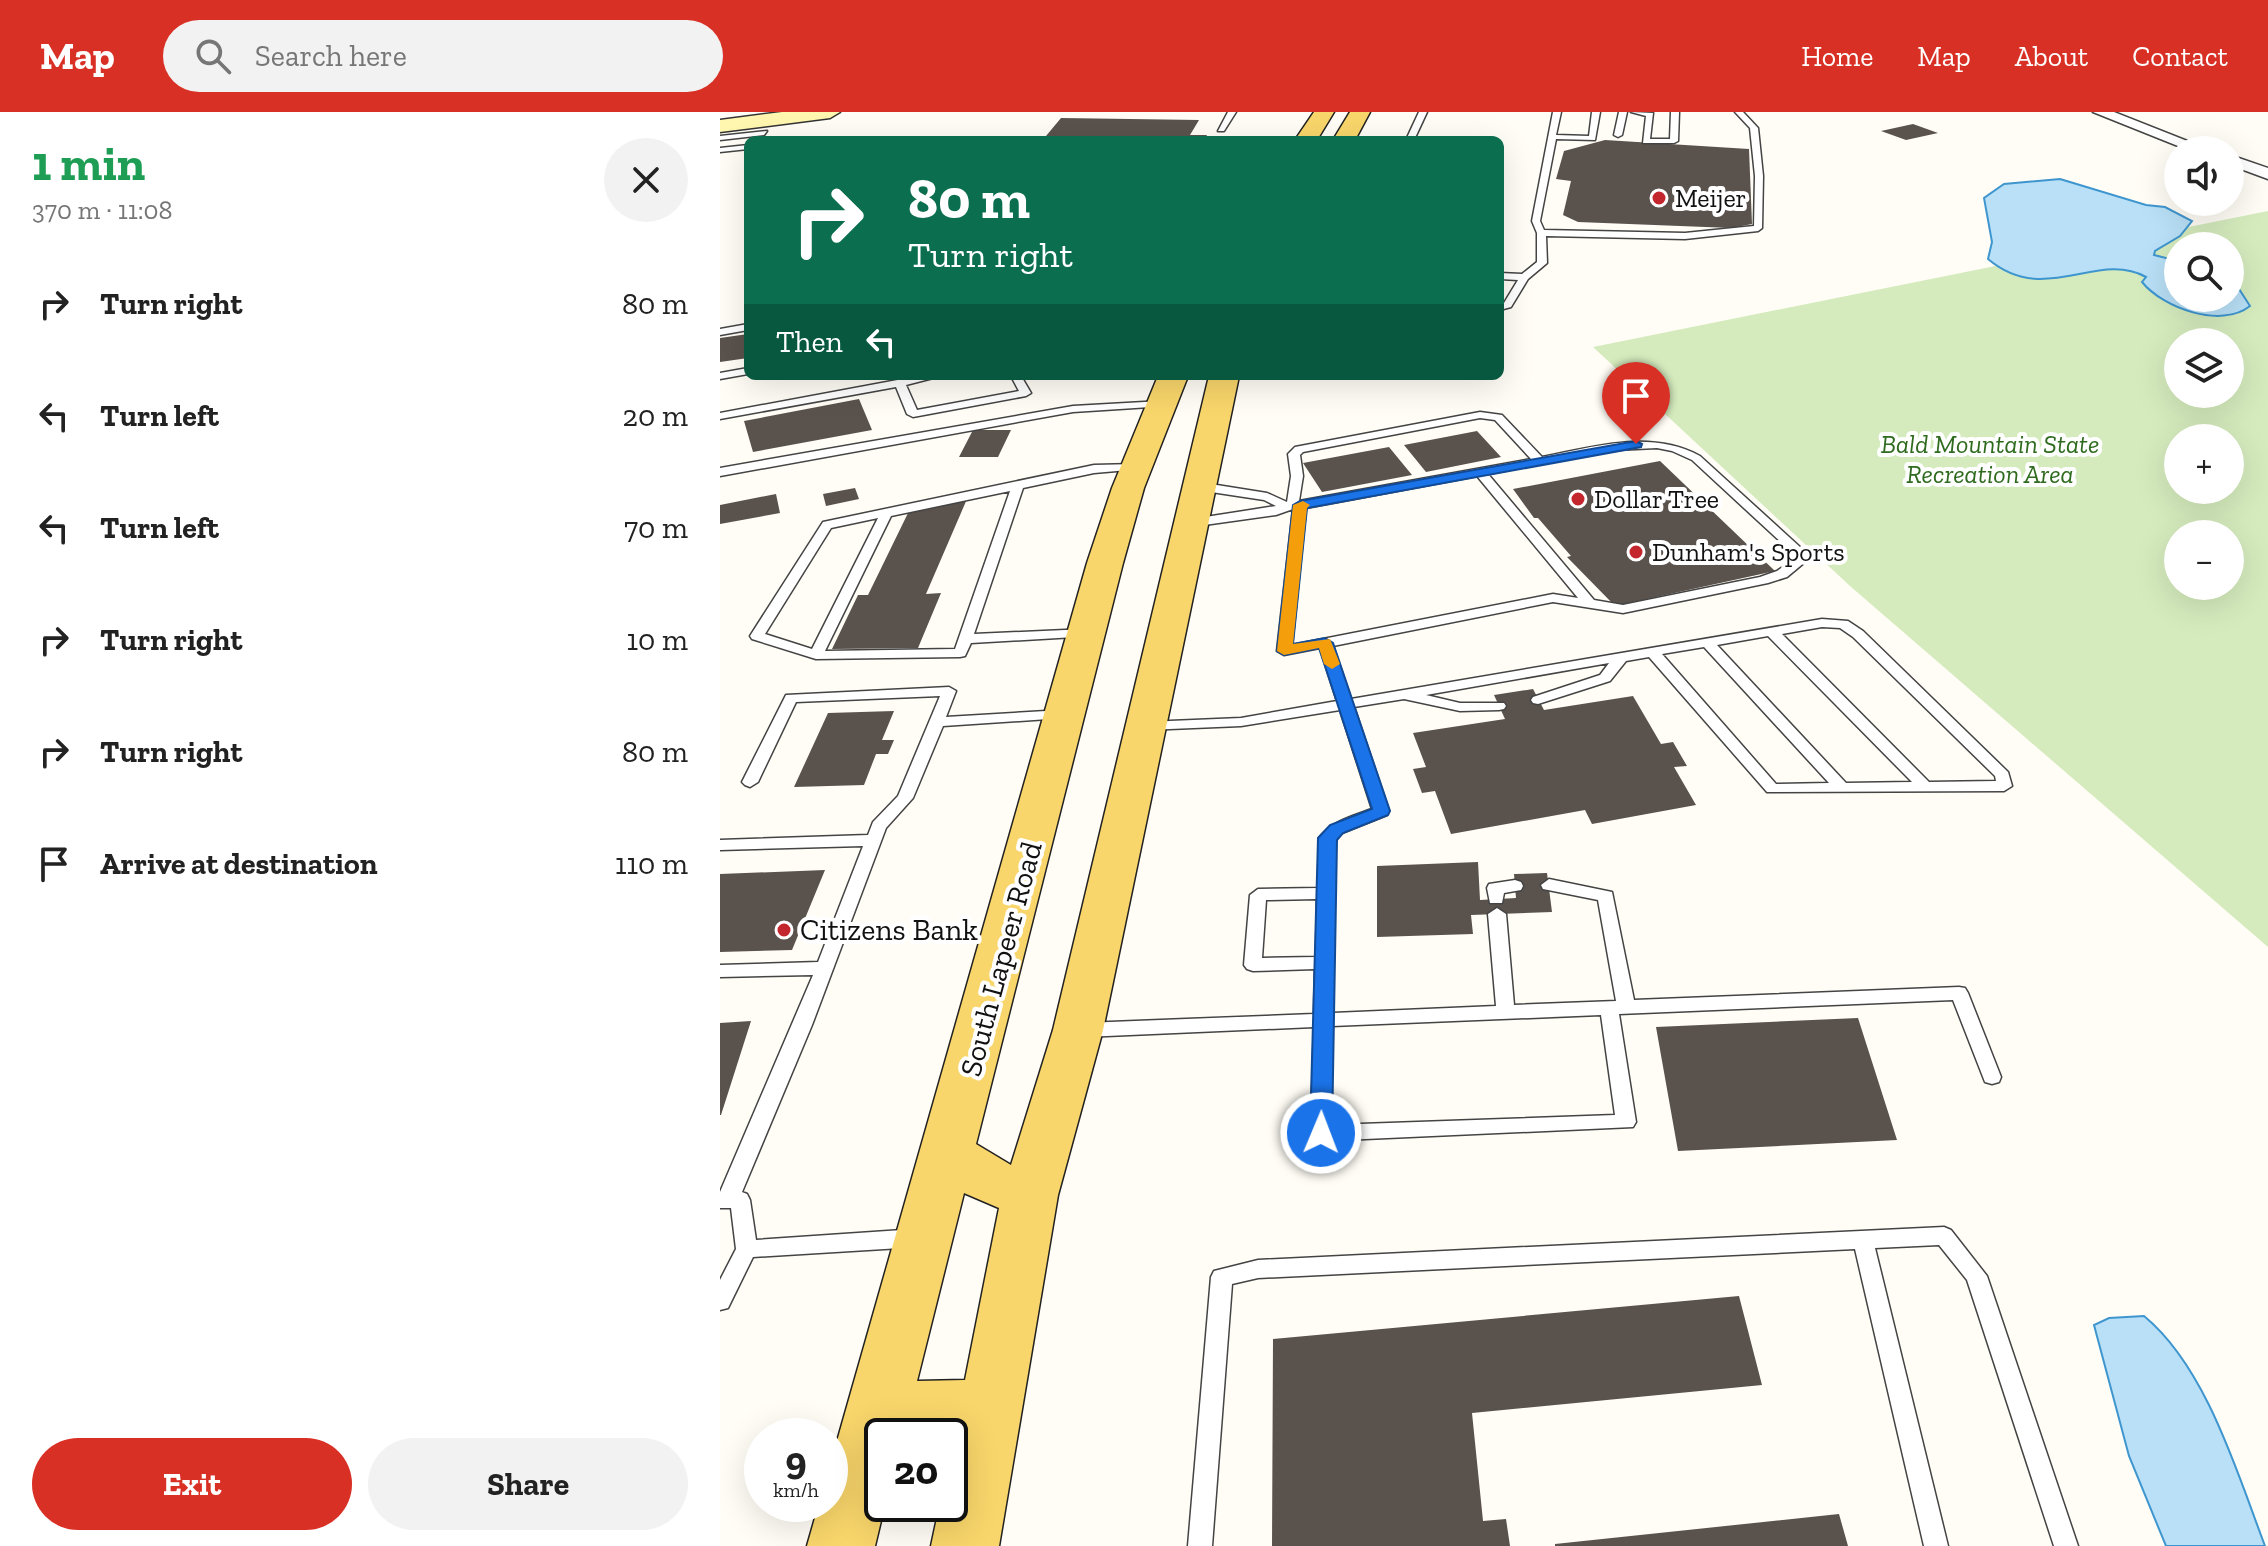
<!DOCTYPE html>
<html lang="en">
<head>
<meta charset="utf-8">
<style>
  :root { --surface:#fff; --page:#f2f2f2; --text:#222; --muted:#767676; --accent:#d93025 }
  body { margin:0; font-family:"Zilla Slab",serif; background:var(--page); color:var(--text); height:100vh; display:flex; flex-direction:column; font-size:30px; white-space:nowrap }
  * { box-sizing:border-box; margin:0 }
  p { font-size:26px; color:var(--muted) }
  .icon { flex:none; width:44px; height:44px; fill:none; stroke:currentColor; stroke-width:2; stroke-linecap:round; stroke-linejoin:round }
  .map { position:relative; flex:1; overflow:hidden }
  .sheet { display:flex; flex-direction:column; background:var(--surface); width:720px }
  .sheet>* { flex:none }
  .banner { position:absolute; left:24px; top:24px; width:760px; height:244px; border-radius:12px; box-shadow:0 8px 32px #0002; background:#0b6e4f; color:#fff; overflow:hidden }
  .controls { position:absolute; left:1444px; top:24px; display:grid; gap:16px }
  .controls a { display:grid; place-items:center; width:80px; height:80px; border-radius:50%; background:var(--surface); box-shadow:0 8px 32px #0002; font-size:40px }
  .speed { position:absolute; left:24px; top:1306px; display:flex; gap:16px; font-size:40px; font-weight:700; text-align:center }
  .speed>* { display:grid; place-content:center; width:104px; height:104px; border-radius:50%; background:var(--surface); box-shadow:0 8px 32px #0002; line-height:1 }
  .speed small { font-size:20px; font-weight:400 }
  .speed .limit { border:4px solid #111; border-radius:12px; background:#fff; color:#111 }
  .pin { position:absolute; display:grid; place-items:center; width:68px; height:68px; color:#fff; margin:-82px -34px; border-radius:50% 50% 50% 0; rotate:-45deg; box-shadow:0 0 8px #0007 }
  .pin .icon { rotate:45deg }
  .me { position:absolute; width:88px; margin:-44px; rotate:1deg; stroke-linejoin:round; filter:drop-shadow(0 0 6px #0008) }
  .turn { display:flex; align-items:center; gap:28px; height:168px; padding:0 32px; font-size:36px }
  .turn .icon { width:104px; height:104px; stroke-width:2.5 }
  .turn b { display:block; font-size:56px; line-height:68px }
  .then { display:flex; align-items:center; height:76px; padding:0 32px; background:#0003; gap:16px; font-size:30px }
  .round { display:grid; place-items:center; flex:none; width:84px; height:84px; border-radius:42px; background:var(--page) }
  .headline { display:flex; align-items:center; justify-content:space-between; height:136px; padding:0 32px }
  h1 { font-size:48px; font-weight:700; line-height:60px; color:#1e9e55 }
  .cta { display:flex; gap:16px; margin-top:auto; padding:16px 32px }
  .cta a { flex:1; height:92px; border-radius:48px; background:var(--accent); color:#fff; font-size:32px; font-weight:700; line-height:92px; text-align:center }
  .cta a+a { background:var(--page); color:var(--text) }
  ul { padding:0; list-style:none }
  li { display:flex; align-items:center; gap:24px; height:112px; padding:0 32px }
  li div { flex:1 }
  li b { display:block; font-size:30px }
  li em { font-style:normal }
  header { display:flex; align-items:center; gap:48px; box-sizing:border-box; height:112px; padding:0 40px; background:var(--accent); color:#fff }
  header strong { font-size:38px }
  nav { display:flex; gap:44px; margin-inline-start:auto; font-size:28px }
  .search { width:560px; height:72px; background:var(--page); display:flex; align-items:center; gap:20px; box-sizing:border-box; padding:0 28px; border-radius:44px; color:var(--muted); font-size:30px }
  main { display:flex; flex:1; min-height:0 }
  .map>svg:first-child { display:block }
  .green { fill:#d5ebbd; fill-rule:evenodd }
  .water { fill:#b9e0f7; stroke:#3f96cf; stroke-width:2 }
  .building { fill:#5a524d }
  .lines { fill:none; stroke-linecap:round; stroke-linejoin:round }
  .service-casing { stroke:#444; stroke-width:3 }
  .minor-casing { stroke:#444; stroke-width:3 }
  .secondary-casing { stroke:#333; stroke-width:3 }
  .primary-casing { stroke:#222; stroke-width:3 }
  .service { fill:#fff; fill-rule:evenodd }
  .minor { fill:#fff; fill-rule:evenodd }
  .secondary { fill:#fff6b0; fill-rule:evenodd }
  .primary { fill:#f9d66b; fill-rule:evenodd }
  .route { fill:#1a73e8; stroke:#114b97; stroke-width:2 }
  .slow { fill:#f59e0b }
  .poi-dot { fill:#c4262e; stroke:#fff; stroke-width:3 }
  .labels { text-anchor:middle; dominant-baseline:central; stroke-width:8; stroke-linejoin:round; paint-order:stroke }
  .far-poi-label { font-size:26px; fill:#111; stroke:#fff; text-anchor:start }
  .far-park-label { font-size:26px; font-style:italic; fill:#2f6b1f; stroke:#fff }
  .poi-label { font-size:30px; fill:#111; stroke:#fff; text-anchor:start }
  .street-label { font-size:30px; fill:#111; stroke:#fff }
</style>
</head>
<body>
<header>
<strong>Map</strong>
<div class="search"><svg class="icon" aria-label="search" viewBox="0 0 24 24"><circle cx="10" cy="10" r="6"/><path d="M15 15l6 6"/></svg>Search here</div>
<nav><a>Home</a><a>Map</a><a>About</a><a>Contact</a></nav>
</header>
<main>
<section class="sheet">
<div class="headline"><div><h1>1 min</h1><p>370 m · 11:08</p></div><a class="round"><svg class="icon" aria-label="close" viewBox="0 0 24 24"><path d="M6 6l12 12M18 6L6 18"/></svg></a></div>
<ul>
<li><svg class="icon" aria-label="right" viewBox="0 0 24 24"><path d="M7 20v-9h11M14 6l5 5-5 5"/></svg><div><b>Turn right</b></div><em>80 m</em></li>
<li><svg class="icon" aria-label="left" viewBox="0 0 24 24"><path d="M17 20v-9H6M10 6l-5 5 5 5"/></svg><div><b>Turn left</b></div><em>20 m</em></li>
<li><svg class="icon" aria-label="left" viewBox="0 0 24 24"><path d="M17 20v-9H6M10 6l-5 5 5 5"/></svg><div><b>Turn left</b></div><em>70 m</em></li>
<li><svg class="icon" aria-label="right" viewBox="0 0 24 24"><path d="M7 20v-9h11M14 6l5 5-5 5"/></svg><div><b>Turn right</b></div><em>10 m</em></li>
<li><svg class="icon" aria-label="right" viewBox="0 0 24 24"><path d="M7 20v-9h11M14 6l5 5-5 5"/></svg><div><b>Turn right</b></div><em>80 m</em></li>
<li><svg class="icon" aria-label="arrive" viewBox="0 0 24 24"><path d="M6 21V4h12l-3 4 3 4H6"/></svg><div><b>Arrive at destination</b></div><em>110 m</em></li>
</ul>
<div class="cta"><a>Exit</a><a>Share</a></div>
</section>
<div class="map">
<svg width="1548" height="1434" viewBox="0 0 1548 1434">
  <rect width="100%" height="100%" fill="#fffdf5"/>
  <!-- green -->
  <path class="green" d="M1548,99v736l-418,-361 -257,-239zM1458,134h52v52h-52zM1458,230h52v52h-52zM1458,326h52v52h-52zM1458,422h52v52h-52z"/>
  <!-- water -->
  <path class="water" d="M1340,67l86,26 19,2 27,14 -12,15 -25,15 -1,4 24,6v37h52v-23l20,31c-29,23 -87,2 -108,-24l4,-5c-49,-27 -101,30 -158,-18l4,-17 -8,-44 20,-14z
    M1424,1204c62,51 93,156 121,230h-99l-37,-90 -35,-131 15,-7z"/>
  <!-- building -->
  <path class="building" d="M341,6l138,2 -9,15h17l-3,5 -158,-4z
    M1193,12l25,9 -32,7 -25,-9z
    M885,28l144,9 3,75 -21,4 -153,-6 -15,-7 8,-34 -15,-2 8,-28z
    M28,222v24l-28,4v-24z
    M139,287l13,31 -119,22 -9,-31z
    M253,318h38l-13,27h-39z
    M757,319l24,26 -75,15 -22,-27z
    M669,335l23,28 -90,17 -19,-29z
    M940,349l115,110 -160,35 -48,-49 4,-1 -33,-38h-4l-21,-29z
    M135,376l4,11 -33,7 -3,-12z
    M56,382l4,19 -60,11v-19z
    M247,387l-41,95 15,-1 -23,55 -86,1 26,-54h10l41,-84z
    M813,577l11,21 89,-14 28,48 12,-2 14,24 -13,1 22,38 -104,19 -7,-14 -134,24 -16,-43 -13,2 -9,-24 13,-2 -13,-34 92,-14 -11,-24z
    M174,599l-12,29h12l-6,14h-12l-12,31 -70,2 34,-74z
    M758,750l2,38 36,-2 -2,-24 33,-1 5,39 -81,3 2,19 -96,3v-71z
    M105,758l-33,80 -72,2v-78z
    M1138,906l39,122 -219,11 -22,-124z
    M31,909l-30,94h-1v-92z
    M1019,1184l23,89 -290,28 11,108 23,-2 4,27h-238l1,-207z
    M1119,1402l9,32h-293v-2z"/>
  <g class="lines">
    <defs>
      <path id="service" d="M508,0h8l-12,19h-6z
        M699,0h8l-13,28h-8z
        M833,0h8l-5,23 33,1 3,-24h8l-5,28 -39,-1 -16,82 4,9 141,3 69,-7 1,-50 -5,-48 -15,-16h8l15,16 5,48 -1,52 -4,3 -73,8 -139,-3 1,27 -19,16 -17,28 -11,3v-6l4,-1 14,-23 -18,-1v-6l22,1 15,-12v-29l-5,-12z
        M899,0h8l-5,23 -4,2 -4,-2z
        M911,0l22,1 -3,26h20l1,-27h8l-1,29 -4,2h-31l3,-27z
        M47,19l-3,4 -44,5v-4z
        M28,33v4l-28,3v-4z
        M28,212v6l-28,5v-6z
        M28,256v6l-28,5v-6z
        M199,264h22l-35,9 11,25 102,-19 -8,-15h10l10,17 -5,3 -113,21 -6,-3 -11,-27 -176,32v-6z
        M442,289l4,1v4l-93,6 -353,64v-8l353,-62z
        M760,300l22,3 40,42c52,-10 108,-28 158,-1l111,101 -24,20 -19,6 -145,30 -70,-11 -220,44 18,53 471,-80 26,2 15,10 145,141 4,14 -8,5 -237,1 -118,-135 -23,4 -16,20 -72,23 -5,-1 -2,-3 2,-3 67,-22 9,-12 -183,32 34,8h44l2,3 -2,3 -5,1 -39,1 -56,-12 -50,8 35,104 -2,4 -45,18 -7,6 -2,174 163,-7 -8,-92 9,-6 9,6 8,91 102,-4 -18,-101 -55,-11 -2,-4 8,-6 63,13 22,108 325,-13 6,1 3,5 33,84 -2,5 -7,2 -7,-2 -32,-82 -334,14 17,108 -3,5 -312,14 -7,-3 -3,-5 3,-106 -230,10 -7,-2 -2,-5 2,-5 7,-2 230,-9 1,-45 -62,2 -6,-2 -3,-4 6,-70 8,-6 60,-1 1,-50c13,-17 34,-22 53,-29l-32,-99 -99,16 -95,4 -7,-4 7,-4 95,-4 96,-17 -17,-53 -36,7 -7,-4 16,-142 -17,6 -86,12 -6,-4 2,-3 90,-14 -12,-6 -66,-10 -6,-4 6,-4 69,11 20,9 4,-26 -3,-22 7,-7zM760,306l15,2 36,39 -232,42 4,-25 -3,-21 3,-3zM937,336l15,3 20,9 105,97 -20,14 -17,6 -137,28 -29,-5 -106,-126 127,-24zM757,364l101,122 -25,-4 -261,51 14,-137zM1102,515l18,1 13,9 142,139 1,5 -67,1 -147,-148zM1048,524l144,146 -66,1 -129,-138zM984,535l125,136 -53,1 -114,-130zM597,787l-1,58 -54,1 4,-58zM881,903l14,100 -284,10 1,-99z
        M416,352l4,1v4l-46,4 -71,15 -49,146 113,-5 5,1v6l-121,7 -6,13 -5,1 -144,2 -64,-20 -2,-3 73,-114 271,-57zM290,379l-55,158 -130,2 66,-135zM158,406l-66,131 -47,-15 66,-106z
        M229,575l7,4 -10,26 117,-7 7,4 -7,4 -120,8 -30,72 -27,30 -74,197 -70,167 5,2 3,6 6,40 161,-11 7,3 3,6 -3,6 -7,3 -164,10 -25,51 -8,2v-30l16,-31 -5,-41h-11v-16l93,-217 -93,2v-12l98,-3 45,-116 -143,4v-10l148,-5 5,-13 25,-26 42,-100 -144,6 -38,80 -8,5 -5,-2 -3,-3 44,-87z
        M795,768l6,2 2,4 -2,4 -17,3 -2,10h-12l-3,-15 2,-4z
        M1224,1115l7,3 36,46 91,270h-24l-87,-266 -28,-35 -64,3 73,298h-24l-69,-297 -597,29 -26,6 -20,262h-24l23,-269 3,-6 44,-11z"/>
      <path id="minor" d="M1373,0h21l96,38h-22z
        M1510,43l38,13v11l-38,-14z"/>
      <path id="secondary" d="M62,0h58l-10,6 -110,14v-12z"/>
      <path id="primary" d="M594,0h20l-17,28h-22z
        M630,0h20l-15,28h-22z
        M438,264h30l-44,112 -21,75 -147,581 35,21 42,-135 156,-654h30l-136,654 -45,165 -59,351h-68l9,-42h10l3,-66 -3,-2h-68v68h3l-10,42h-68l12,-42h11v-38l257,-903 25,-75zM244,1081l35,15 -34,172 -48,1z"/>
    </defs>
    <!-- service casing -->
    <use href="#service" class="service-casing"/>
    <!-- minor casing -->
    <use href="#minor" class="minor-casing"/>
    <!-- secondary casing -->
    <use href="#secondary" class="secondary-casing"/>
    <!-- primary casing -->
    <use href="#primary" class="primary-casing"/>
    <!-- service -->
    <use href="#service" class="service"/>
    <!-- minor -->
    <use href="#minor" class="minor"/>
    <!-- secondary -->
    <use href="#secondary" class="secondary"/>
    <!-- primary -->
    <use href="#primary" class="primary"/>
  </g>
  <!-- route -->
  <path class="route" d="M916,329l6,3 -1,3 -334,61 -14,136 32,-6 8,5 57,168 -2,4 -45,18 -6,7 -5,293 -3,7 -8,2 -8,-2 -3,-7 8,-295 12,-13 42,-16 -53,-161 -35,7 -7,-4 16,-146 7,-4z"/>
  <!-- slow -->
  <path class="slow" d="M583,389l7,4 -3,3 -14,136 37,-5 10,25 -8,5 -8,-5 -5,-16 -35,7 -7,-4 16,-146z"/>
  <!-- markers -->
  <g class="poi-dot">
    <circle cx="939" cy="86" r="8"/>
    <circle cx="858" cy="387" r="8"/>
    <circle cx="916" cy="440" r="8"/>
    <circle cx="64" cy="818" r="8"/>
  </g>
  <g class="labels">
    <!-- far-poi labels -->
    <g class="far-poi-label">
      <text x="955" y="86">Meijer</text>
      <text x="874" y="387">Dollar Tree</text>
      <text x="932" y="440">Dunham's Sports</text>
    </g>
    <!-- far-park labels -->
    <g class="far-park-label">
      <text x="1270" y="332">Bald Mountain State<tspan x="1270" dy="30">Recreation Area</tspan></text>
    </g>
    <!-- poi labels -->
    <g class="poi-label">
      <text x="80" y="818">Citizens Bank</text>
    </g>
    <!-- street labels -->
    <g class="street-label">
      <text transform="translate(281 847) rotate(-75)">South Lapeer Road</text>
    </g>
  </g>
</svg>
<div class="controls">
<a><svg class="icon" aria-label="sound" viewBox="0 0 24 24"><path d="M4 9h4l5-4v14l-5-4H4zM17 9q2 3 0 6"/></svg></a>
<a><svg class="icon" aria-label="search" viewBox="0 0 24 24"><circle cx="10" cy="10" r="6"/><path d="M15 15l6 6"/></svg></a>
<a><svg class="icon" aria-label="layers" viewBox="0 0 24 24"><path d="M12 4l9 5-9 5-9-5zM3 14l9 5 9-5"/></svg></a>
<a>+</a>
<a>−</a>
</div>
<div class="speed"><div>9<small>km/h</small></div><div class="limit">20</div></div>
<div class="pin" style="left:916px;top:332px;background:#d93025"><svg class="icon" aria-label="arrive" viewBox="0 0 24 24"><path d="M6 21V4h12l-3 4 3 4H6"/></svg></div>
<svg class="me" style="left:601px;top:1021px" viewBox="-20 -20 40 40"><circle r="17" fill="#1a73e8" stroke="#fff" stroke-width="3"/><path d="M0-11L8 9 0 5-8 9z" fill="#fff"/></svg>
<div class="banner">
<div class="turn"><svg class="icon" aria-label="right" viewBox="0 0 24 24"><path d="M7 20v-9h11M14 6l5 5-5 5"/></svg><div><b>80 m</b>Turn right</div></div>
<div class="then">Then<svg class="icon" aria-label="left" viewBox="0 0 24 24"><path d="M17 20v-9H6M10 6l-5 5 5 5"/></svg></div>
</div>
</div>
</main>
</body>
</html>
